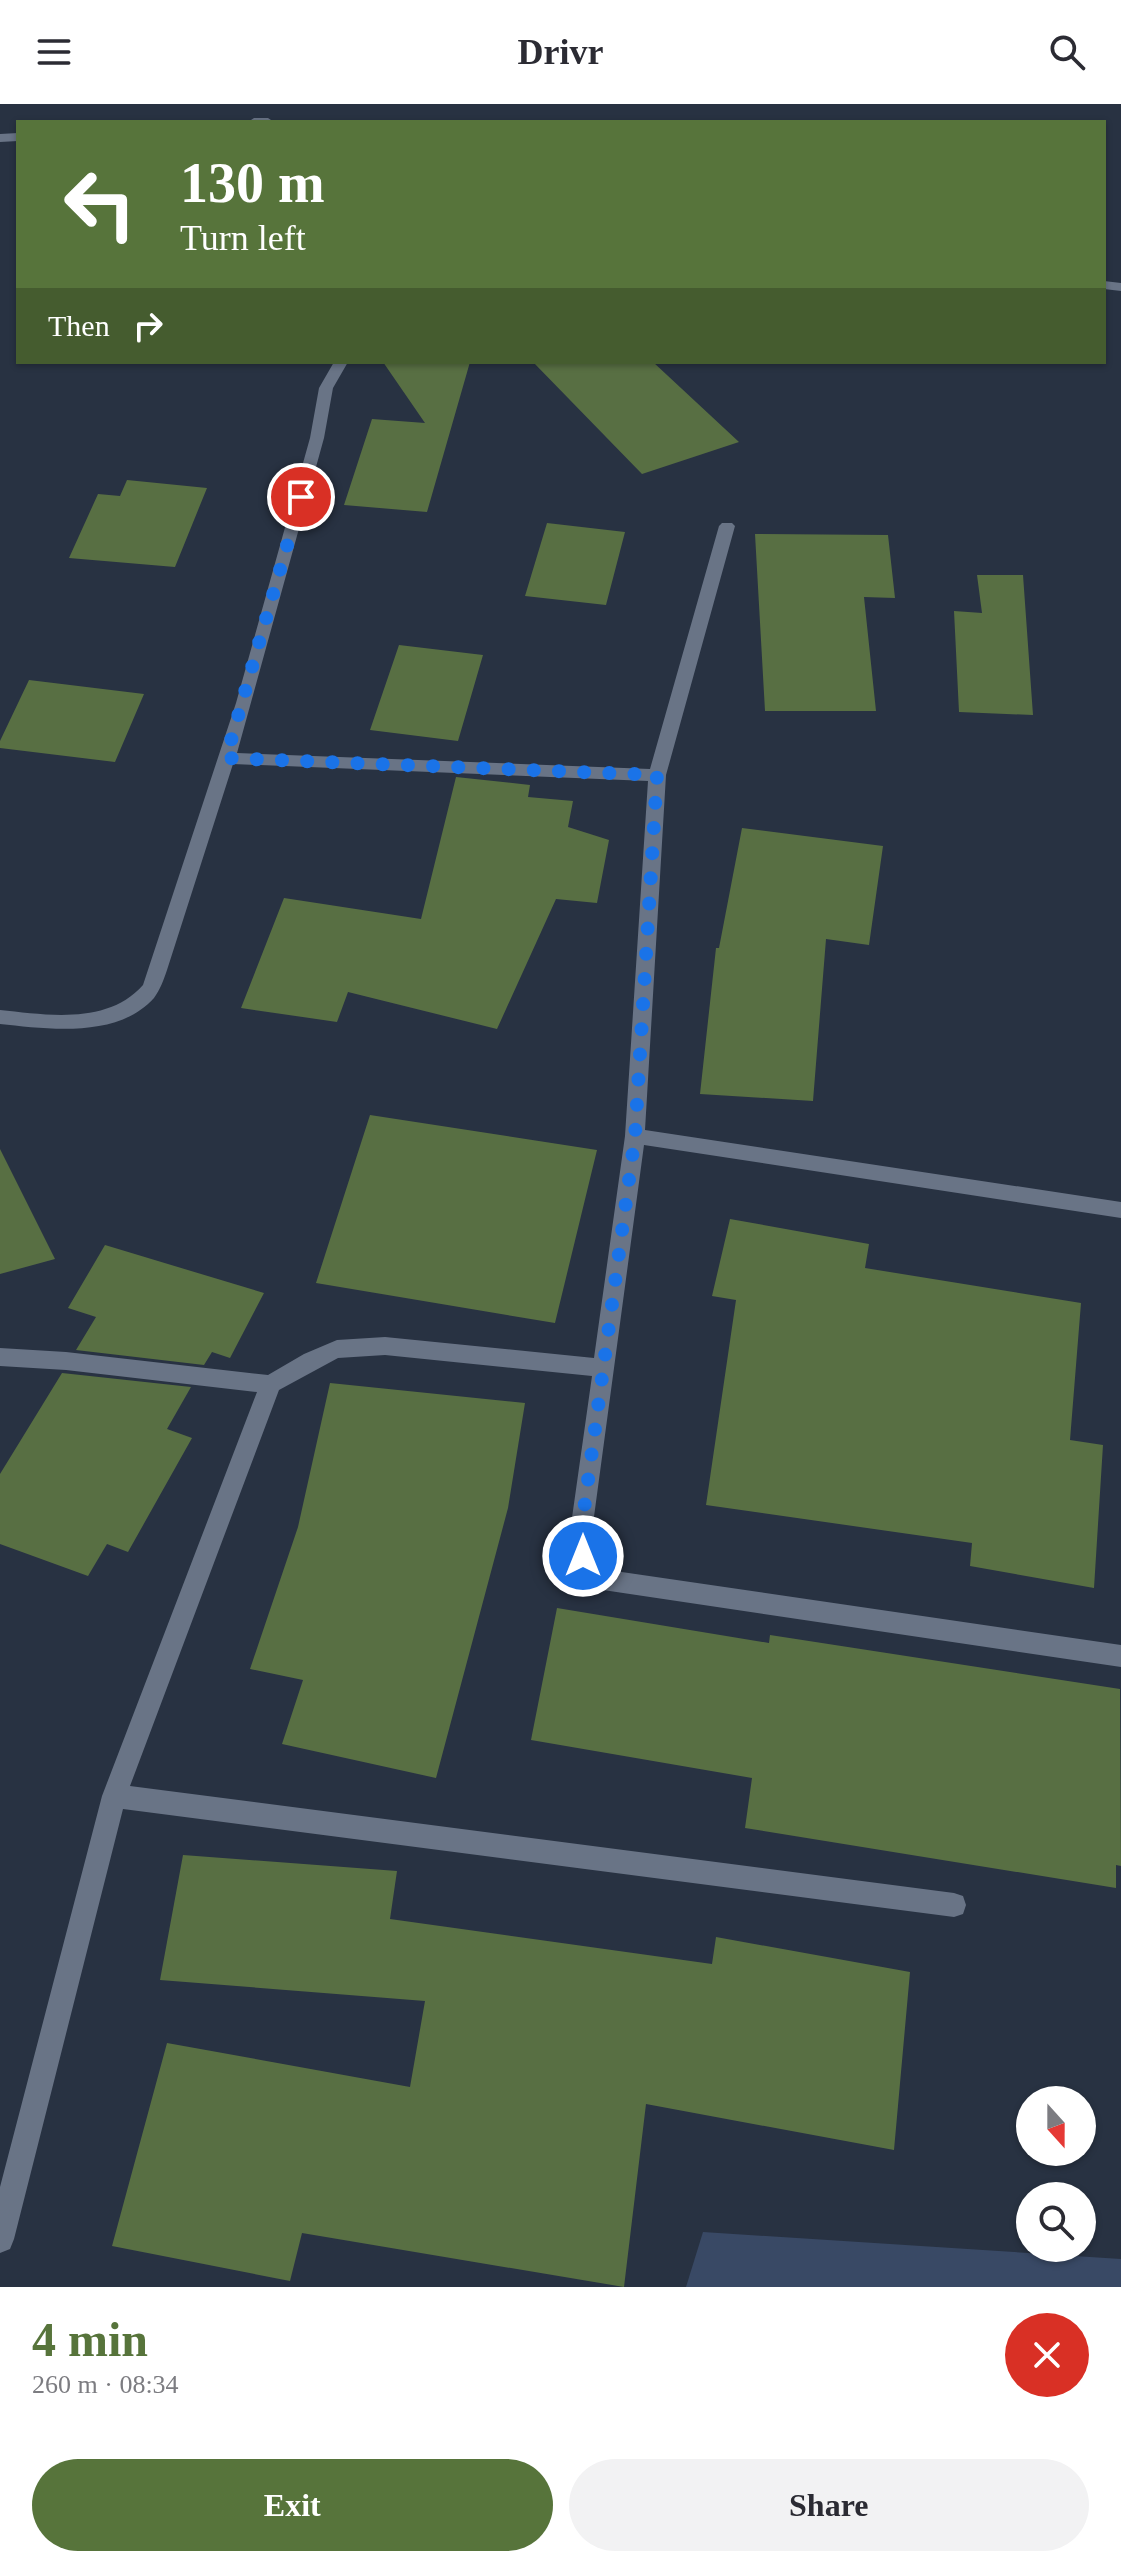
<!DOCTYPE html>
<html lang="en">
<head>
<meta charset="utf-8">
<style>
  :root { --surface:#fff; --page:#f2f2f3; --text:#2b2b33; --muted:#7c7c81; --accent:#57743b }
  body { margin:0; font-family:Georgia,serif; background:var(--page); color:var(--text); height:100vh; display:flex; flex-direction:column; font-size:30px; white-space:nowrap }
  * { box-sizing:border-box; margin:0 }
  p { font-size:26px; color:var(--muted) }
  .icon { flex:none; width:44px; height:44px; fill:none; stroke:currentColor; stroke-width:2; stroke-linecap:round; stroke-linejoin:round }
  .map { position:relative; height:2183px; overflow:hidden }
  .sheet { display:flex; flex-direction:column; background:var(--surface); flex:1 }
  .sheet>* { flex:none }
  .banner { position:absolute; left:16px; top:16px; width:1090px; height:244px; border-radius:0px; box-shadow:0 2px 6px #0004; background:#57743b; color:#fff; overflow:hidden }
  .needle { width:52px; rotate:159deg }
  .controls { position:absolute; left:1016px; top:1982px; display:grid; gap:16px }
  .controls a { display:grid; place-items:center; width:80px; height:80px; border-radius:50%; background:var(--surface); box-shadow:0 2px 6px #0004; font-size:40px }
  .pin { position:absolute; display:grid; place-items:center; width:68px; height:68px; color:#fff; margin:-34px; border:4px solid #fff; border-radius:50%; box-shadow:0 2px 8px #0007 }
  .me { position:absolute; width:88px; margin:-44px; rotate:0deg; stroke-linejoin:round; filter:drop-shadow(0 0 6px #0008) }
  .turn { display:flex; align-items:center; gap:28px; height:168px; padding:0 32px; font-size:36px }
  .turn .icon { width:104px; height:104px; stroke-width:2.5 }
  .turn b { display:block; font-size:56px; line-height:68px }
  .then { display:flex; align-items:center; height:76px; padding:0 32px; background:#0003; gap:16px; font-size:30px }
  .round { display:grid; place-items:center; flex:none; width:84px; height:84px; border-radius:42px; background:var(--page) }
  .summary { display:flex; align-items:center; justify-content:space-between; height:136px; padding:0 32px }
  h1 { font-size:48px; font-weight:600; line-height:60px; color:var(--accent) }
  .action { display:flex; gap:16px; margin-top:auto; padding:16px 32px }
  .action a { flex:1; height:92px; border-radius:48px; background:var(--accent); color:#fff; font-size:32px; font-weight:600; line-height:92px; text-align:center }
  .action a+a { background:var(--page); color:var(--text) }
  header { display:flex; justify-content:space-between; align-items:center; height:104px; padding:0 32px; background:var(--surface); font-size:36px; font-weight:600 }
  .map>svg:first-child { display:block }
  .green { fill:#394965 }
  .building { fill:#586f43 }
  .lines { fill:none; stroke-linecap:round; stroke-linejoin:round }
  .minor { fill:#697486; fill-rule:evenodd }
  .route { stroke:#1a73e8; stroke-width:14; stroke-dasharray:0 25.2 }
</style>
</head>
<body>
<header><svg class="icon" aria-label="menu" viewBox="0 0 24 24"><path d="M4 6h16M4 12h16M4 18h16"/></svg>Drivr<svg class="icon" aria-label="search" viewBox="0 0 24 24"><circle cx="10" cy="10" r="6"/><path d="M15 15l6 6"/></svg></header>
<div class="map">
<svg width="1121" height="2183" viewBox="0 0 1121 2183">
  <rect width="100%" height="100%" fill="#283242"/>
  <!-- green -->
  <path class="green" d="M703,2128l418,27v28h-435z"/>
  <!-- building -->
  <path class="building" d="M383,258h87l-43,150 -83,-7 28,-86 53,4z
    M533,258h120l86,80 -97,32z
    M127,376l80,8 -32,79 -106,-9 29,-64 22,2z
    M547,419l78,9 -19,73 -81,-9z
    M755,430l133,1 7,63 -31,-1 12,114h-111z
    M977,471h46l10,140 -74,-3 -5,-101 28,2z
    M399,541l84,10 -25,86 -88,-11z
    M29,576l115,14 -29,68 -115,-14v-7z
    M456,673l74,8 -2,12 45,4 -5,26 41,13 -12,63 -41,-4 -59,130 -149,-37 -11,30 -96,-14 43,-110 137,21z
    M742,724l141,18 -14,99 -43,-6 -13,162 -113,-7 16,-146h3z
    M370,1011l227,35 -42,173 -239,-40z
    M0,1045l55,110 -55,15z
    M730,1115l139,25 -4,24 216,35 -11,137 33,5 -9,143 -124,-22 2,-23 -266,-38 30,-205 -24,-4z
    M105,1141l159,48 -34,65 -18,-6 -8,13 -128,-15 20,-33 -28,-9z
    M62,1269l129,14 -24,42 25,9 -64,114 -21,-8 -19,32 -88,-32v-70z
    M330,1279l195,20 -17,105 -72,270 -154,-34 21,-64 -53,-11 48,-142z
    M557,1504l212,35 1,-8 350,54 1,177 -5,-1v23l-371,-60 7,-50 -221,-38z
    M183,1751l214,16 -7,48 322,45 4,-27 194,35 -16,178 -248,-46 -22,183 -322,-54 -12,48 -178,-35 55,-203 243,44 15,-86 -265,-21z"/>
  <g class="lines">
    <!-- minor -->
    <path class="minor" d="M254,14h14l6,4h-26z
      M18,29v8l-18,1v-8z
      M1104,177l17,2v8l-17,-2z
      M334,258h14l-15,26 -9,50 -87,315 413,16 69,-243 3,-3h10l3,3 -69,249 -21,355 476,72v16l-477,-73 -53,394 4,16 13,15 513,75v22l-518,-77 -8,-3 -13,-13 -13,-35 23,-163 -207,-21 -47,3 -59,32 -149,396 824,107 9,3 3,9 -3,9 -9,3 -831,-108 -109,430 -4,10 -10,4v-66l102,-391 155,-404 -191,-22 -66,-4v-18l66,4 202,23 36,-21 33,-14 48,-3 209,21 31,-222 23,-355 -415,-17 -66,206c-3,9 -7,20 -13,28 -37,41 -106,31 -154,26v-14c47,5 108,15 143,-25l93,-282 74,-265 9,-50z"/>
  </g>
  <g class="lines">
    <!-- route -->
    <path class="route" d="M301,393l-75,261 431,17 -22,361 -55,403 3,17"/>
  </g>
</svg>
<div class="controls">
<a><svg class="needle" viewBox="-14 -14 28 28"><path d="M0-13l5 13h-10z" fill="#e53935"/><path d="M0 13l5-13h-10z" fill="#7c7c81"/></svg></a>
<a><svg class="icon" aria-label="search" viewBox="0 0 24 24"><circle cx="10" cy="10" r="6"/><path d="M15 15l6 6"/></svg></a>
</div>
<div class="pin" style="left:301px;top:393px;background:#d93025"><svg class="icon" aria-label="arrive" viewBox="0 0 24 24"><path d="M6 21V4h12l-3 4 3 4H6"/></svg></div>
<svg class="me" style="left:583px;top:1452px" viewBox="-20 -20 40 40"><circle r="17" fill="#1a73e8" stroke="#fff" stroke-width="3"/><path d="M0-11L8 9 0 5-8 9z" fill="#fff"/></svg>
<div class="banner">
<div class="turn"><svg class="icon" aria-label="left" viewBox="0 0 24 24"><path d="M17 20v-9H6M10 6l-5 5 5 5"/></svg><div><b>130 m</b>Turn left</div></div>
<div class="then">Then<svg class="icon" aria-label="right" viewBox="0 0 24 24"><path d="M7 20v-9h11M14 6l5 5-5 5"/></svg></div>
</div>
</div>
<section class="sheet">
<div class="summary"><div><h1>4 min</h1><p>260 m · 08:34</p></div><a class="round" style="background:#d93025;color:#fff"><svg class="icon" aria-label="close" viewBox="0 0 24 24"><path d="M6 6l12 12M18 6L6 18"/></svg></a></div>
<div class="action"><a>Exit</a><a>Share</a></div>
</section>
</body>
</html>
